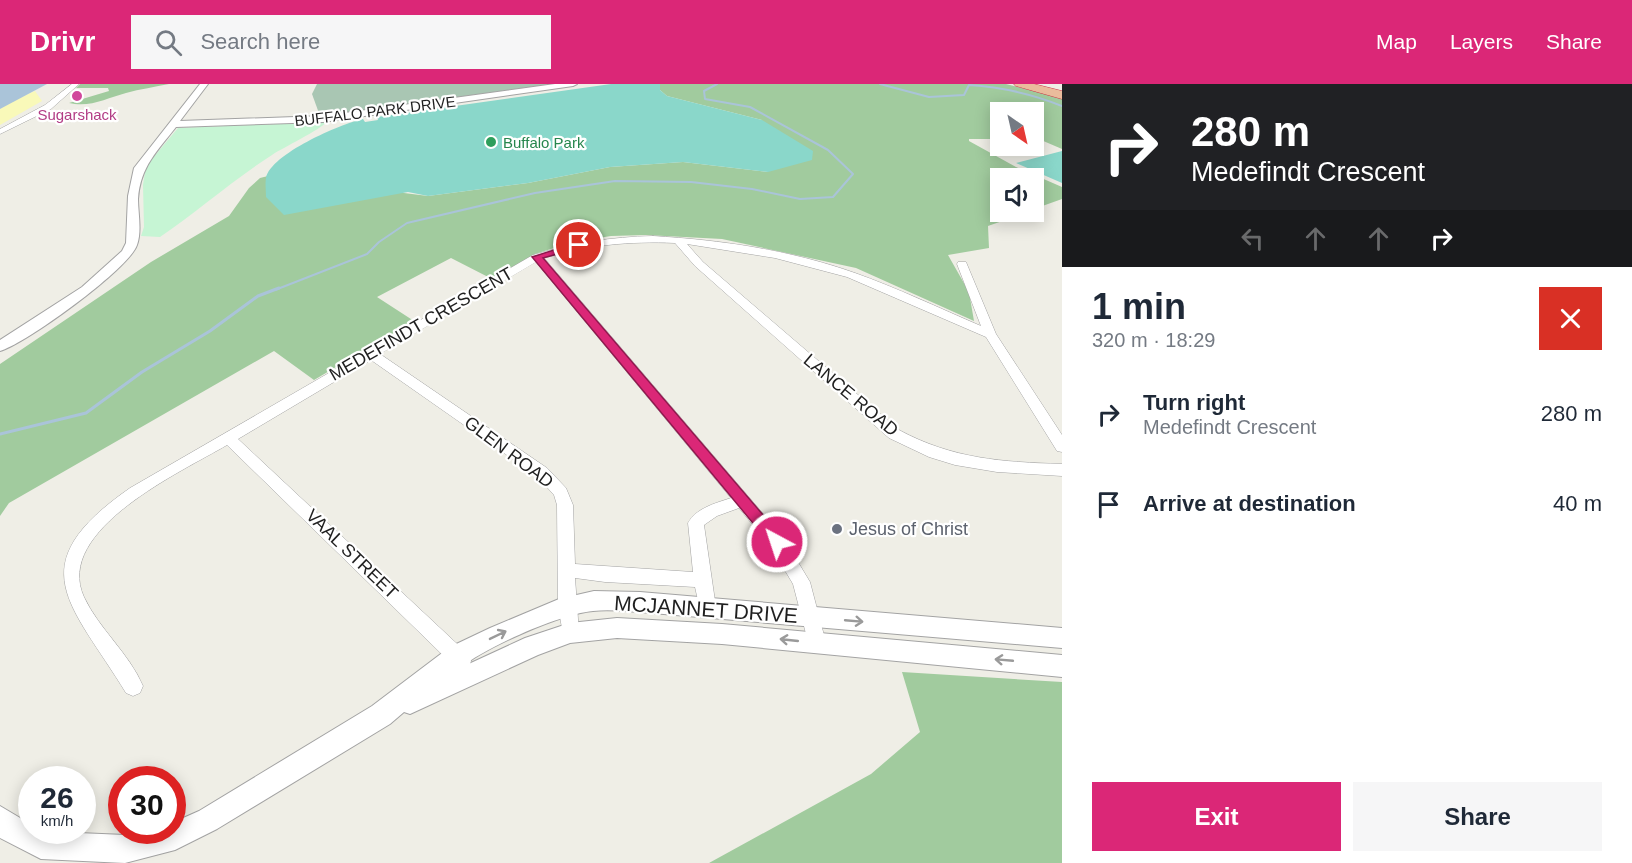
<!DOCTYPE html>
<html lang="en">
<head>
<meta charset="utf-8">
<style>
  :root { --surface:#fff; --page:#f6f6f7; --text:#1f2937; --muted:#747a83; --accent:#db2777 }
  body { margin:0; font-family:Helvetica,sans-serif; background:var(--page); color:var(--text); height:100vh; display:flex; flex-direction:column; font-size:22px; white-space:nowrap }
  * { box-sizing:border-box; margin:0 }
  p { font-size:20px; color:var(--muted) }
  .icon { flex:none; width:33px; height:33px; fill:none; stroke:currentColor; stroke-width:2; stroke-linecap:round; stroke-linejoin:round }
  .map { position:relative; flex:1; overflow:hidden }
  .drawer { display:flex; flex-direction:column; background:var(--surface); width:570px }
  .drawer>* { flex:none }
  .top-card { background:#202124; color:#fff; overflow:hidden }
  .needle { width:39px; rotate:146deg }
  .fabs { position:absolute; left:990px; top:18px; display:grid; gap:12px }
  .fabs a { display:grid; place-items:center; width:54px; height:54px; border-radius:0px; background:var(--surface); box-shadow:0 3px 15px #0003; font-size:30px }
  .speed { position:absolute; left:18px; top:682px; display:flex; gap:12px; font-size:30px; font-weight:700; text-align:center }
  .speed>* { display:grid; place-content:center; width:78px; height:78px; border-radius:50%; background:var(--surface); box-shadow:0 3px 15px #0003; line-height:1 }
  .speed small { font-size:15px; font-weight:400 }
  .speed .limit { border:9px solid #d22; background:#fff; color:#111 }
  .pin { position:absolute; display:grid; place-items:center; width:51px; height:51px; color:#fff; margin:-26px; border:3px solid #fff; border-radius:50%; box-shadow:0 2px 6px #0007 }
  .me { position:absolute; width:66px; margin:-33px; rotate:320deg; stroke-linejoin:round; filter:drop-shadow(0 0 4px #0008) }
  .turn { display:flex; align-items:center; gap:21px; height:126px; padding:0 30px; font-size:27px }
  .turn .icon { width:78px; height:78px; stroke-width:2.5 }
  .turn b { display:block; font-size:42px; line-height:51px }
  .lanes { display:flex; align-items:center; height:57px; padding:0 30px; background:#0003; justify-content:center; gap:30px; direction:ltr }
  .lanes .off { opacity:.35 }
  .round { display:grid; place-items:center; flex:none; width:63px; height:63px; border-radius:0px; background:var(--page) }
  .overview { display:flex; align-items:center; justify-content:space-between; height:102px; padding:0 30px }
  h1 { font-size:36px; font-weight:600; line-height:45px }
  .button { display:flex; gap:12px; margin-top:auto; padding:12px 30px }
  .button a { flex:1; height:69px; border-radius:0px; background:var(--accent); color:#fff; font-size:24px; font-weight:600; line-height:69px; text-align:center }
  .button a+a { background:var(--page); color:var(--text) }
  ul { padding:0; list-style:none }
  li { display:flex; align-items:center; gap:18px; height:90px; padding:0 30px }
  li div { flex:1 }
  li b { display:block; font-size:22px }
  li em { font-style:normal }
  header { display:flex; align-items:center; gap:36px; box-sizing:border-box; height:84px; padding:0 30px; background:var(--accent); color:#fff }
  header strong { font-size:28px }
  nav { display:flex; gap:33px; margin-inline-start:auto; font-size:21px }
  .search { width:420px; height:54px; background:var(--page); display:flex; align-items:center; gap:15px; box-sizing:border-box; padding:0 21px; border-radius:0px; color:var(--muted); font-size:22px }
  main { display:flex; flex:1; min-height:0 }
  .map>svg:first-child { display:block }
  .forest { fill:#a1cb9e }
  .sand { fill:#f9f9b9 }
  .cemetery { fill:#a9c6b3 }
  .park { fill:#c6f5d4 }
  .pitch { fill:#8ad7ca }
  .water { fill:#aac4d9 }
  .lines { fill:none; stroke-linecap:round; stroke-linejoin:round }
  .stream-far1 { stroke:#aac4d9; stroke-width:2 }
  .stream { stroke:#aac4d9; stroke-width:3 }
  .minor-casing { stroke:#a3a3a3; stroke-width:1 }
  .tertiary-casing { stroke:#a3a3a3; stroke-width:2 }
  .trunk-casing { stroke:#cd3347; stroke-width:1 }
  .minor { fill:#fff; fill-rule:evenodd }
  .tertiary { fill:#fff; fill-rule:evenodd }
  .trunk { fill:#eabc9c; fill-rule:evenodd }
  .oneway { stroke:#9a9a9a }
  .route { fill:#db2777; stroke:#8e194d; stroke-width:1.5 }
  .hotel-dot { fill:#d1479c; stroke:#fff; stroke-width:2 }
  .leisure-dot { fill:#2e9e5b; stroke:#fff; stroke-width:2 }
  .worship-dot { fill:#6b7280; stroke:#fff; stroke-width:2 }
  .labels { text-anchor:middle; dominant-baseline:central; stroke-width:4.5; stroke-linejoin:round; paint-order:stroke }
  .far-street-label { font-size:15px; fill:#1f1f1f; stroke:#fff }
  .far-hotel-label { font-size:15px; fill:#b23c85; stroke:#fff }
  .far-leisure-label { font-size:15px; fill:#27864d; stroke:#fff; text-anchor:start }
  .street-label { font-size:18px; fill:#1f1f1f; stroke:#fff }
  .worship-label { font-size:18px; fill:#5b616d; stroke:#fff; text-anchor:start }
  .near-street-label { font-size:21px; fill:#1f1f1f; stroke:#fff }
</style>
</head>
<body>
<header>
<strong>Drivr</strong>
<div class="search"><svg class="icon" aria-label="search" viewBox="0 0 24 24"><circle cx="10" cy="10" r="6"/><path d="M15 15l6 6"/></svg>Search here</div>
<nav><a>Map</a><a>Layers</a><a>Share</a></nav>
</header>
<main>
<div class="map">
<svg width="1062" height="779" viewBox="0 0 1062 779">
  <rect width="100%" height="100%" fill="#efeee6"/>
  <!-- forest -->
  <path class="forest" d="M80,0h89c-14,3 -29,5 -43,9 -19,5 -36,15 -57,10l40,-12 -1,-3h-32z
    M660,0h346l56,14v51l-21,-9h-7v-28h-34v27h-31v2l47,26 46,20v12l-28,10v-31h-34v34h28l-40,14 1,22 -41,7 21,37 5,29 -118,-53 -134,-29 -76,-4 -35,1 -38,6 -38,12 -43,25 -41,-21 -74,39 37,24 -100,59 -40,-29 -265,152 -9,13v-152l151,-102 78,-46 20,-28 11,-10 8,-2 160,20 100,-13 82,-16 73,-5 85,10 -6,-52 -95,-24 -7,-6z
    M902,588l160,10v181h-353l162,-89 49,-42z"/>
  <!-- sand -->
  <path class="sand" d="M35,7l7,10 -42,24v-16l12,-8z"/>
  <!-- cemetery -->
  <path class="cemetery" d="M317,0h234l-231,32 -8,-22z"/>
  <!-- park -->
  <path class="park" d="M326,38c-4,7 -44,26 -54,33 -39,25 -74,56 -112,82l-19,-1 3,-9 -1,-42 3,-19 32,-38z"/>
  <!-- pitch -->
  <path class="pitch" d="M611,0h49v6l7,6 95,24 51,31 -1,9 -44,12 -85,-10 -73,5 -82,16 -100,13 -20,-4 -124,23 -18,-18c0,-6 -1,-13 0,-19 5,-24 74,-54 97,-59l2,3 13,-2 -1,-3z
    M1062,67v32l-46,-20z"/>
  <!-- water -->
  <path class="water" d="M0,0h47l-47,25z"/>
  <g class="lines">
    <!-- stream-far1 -->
    <path class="stream-far1" d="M880,0l49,13 35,-2 5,-10c33,2 63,9 93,21
      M275,206l92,-36 12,-12 28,-19 128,-30 80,-12 76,1 61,7 48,10 33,-2 20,-23 -25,-24 -78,-43 -45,-8 -1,-8 13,-7"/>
    <!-- stream -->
    <path class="stream" d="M0,350l86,-21 56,-41 68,-41 48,-35 21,-8"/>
    <defs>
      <path id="minor" d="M72,0h7l-28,25 -51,25v-5l45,-24z
        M653,152c68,4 137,14 202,37 42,15 84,35 126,53l-24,-62 1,-2h8l30,72 66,101v17l-5,-1 -71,-114 -139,-60 -72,-19 -88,-14 16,18 196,168c54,29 103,32 163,34v12l-65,-4 -42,-7 -26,-8 -40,-19 -194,-172 -20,-23c-45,-2 -88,2 -131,15l239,279 27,45 16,61 -2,6 -7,3 -7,-3 -17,-65 -22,-37 -32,-39 -22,8 -13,9 12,83 -3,6 -6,2 -6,-2 -6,-27 -90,-5 -30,-4 4,55 -3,6 -6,3 -6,-3 -6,-33 -1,-101 -3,-10 -17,-19 -166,-116 -133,79 231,216 2,6 -2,6 -7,3 -7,-3 -228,-222c-44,26 -174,85 -143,152 15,32 45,56 59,89l-3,7 -7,3 -7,-3c-55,-90 -108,-127 4,-205l403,-233c41,-12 78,-18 120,-19zM536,178l195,236c-15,5 -35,10 -43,25l5,49 -118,-8 -2,-59 -7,-17 -19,-20 -167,-114z"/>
      <path id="tertiary" d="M200,0h8l-28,37 143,-5 232,-32h22l-4,2 -250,36 -147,5c-18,23 -36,40 -38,72 0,14 4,32 -1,46 -8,24 -112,99 -137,106v-11l82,-53 40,-36 4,-8 2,-47 6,-28z
        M594,507l46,1 422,36v20l-422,-36c-15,-1 -32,-3 -47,-1 -33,3 -107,36 -133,57l65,-30 45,-15 47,-5 105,6 340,31v22l-340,-33 -105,-6 -47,5 -32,12 -128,59 -6,-2 -14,12 -173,105 -42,21 -50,13 -84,-4 -41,-21v-32l32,19v6l93,4 17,-4h30v-8l27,-12 173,-105 78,-59 40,-19 69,-29z"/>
      <path id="trunk" d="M1014,0h20l28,7v8l-46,-13z"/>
    </defs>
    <!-- minor casing -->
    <use href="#minor" class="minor-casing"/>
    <!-- tertiary casing -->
    <use href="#tertiary" class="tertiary-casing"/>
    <!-- trunk casing -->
    <use href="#trunk" class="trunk-casing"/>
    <!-- minor -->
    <use href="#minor" class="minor"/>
    <!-- tertiary -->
    <use href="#tertiary" class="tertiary"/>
    <!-- trunk -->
    <use href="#trunk" class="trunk"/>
  </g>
  <!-- one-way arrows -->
  <defs><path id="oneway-shaft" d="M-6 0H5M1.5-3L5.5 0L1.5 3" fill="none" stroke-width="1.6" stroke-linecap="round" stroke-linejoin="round" transform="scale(1.5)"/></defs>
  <g class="oneway">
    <use href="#oneway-shaft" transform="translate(854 537) rotate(5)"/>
    <use href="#oneway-shaft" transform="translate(498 551) rotate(-26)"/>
    <use href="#oneway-shaft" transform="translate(789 556) rotate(-174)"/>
    <use href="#oneway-shaft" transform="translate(1004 576) rotate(-175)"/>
  </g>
  <!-- route -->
  <path class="route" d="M579,158l4,1v4l-40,11 239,279 2,5 -2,4 -5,2 -5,-2 -240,-289z"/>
  <!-- markers -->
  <circle class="hotel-dot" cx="77" cy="12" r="6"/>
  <circle class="leisure-dot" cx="491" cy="58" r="6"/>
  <circle class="worship-dot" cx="837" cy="445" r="6"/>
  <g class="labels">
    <!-- far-street labels -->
    <g class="far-street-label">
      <text transform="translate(375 27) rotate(-7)">BUFFALO PARK DRIVE</text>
    </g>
    <!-- far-hotel labels -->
    <g class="far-hotel-label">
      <text x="77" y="30">Sugarshack</text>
    </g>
    <!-- far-leisure labels -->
    <g class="far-leisure-label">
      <text x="503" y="58">Buffalo Park</text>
    </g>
    <!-- street labels -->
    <g class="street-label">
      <text transform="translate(421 240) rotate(-30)">MEDEFINDT CRESCENT</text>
      <text transform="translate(851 311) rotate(40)">LANCE ROAD</text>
      <text transform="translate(509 368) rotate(37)">GLEN ROAD</text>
      <text transform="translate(352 470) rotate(44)">VAAL STREET</text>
    </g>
    <!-- worship labels -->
    <g class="worship-label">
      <text x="849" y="445">Jesus of Christ</text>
    </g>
    <!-- near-street labels -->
    <g class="near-street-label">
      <text transform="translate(706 525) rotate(4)">MCJANNET DRIVE</text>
    </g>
  </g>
</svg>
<div class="fabs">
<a><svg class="needle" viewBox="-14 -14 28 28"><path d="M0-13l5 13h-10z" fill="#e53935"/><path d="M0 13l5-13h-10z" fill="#747a83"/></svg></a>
<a><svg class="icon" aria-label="sound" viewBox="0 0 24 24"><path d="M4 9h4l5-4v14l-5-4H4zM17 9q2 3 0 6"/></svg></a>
</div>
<div class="speed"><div>26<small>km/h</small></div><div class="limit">30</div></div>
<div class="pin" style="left:579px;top:161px;background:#d93025"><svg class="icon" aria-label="arrive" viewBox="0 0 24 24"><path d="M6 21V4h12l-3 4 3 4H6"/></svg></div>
<svg class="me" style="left:777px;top:458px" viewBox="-20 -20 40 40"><circle r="17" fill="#db2777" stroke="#fff" stroke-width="3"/><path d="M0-11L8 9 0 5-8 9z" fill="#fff"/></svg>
</div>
<section class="drawer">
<div class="top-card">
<div class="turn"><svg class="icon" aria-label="right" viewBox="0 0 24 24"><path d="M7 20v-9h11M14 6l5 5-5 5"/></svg><div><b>280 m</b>Medefindt Crescent</div></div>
<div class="lanes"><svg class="icon off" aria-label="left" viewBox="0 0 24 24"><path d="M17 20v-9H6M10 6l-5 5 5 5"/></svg><svg class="icon off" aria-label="ahead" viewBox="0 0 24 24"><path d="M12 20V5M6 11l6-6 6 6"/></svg><svg class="icon off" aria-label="ahead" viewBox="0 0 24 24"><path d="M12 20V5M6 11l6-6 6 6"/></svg><svg class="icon" aria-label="right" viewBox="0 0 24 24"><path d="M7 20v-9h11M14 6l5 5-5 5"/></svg></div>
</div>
<div class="overview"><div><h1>1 min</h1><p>320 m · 18:29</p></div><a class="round" style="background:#d93025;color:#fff"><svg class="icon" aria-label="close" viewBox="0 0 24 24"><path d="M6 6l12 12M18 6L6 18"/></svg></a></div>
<ul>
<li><svg class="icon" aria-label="right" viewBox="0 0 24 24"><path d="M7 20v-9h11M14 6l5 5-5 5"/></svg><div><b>Turn right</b><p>Medefindt Crescent</p></div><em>280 m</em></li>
<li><svg class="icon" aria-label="arrive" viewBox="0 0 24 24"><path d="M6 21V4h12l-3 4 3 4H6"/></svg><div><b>Arrive at destination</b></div><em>40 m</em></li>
</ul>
<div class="button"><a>Exit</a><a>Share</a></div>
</section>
</main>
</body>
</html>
